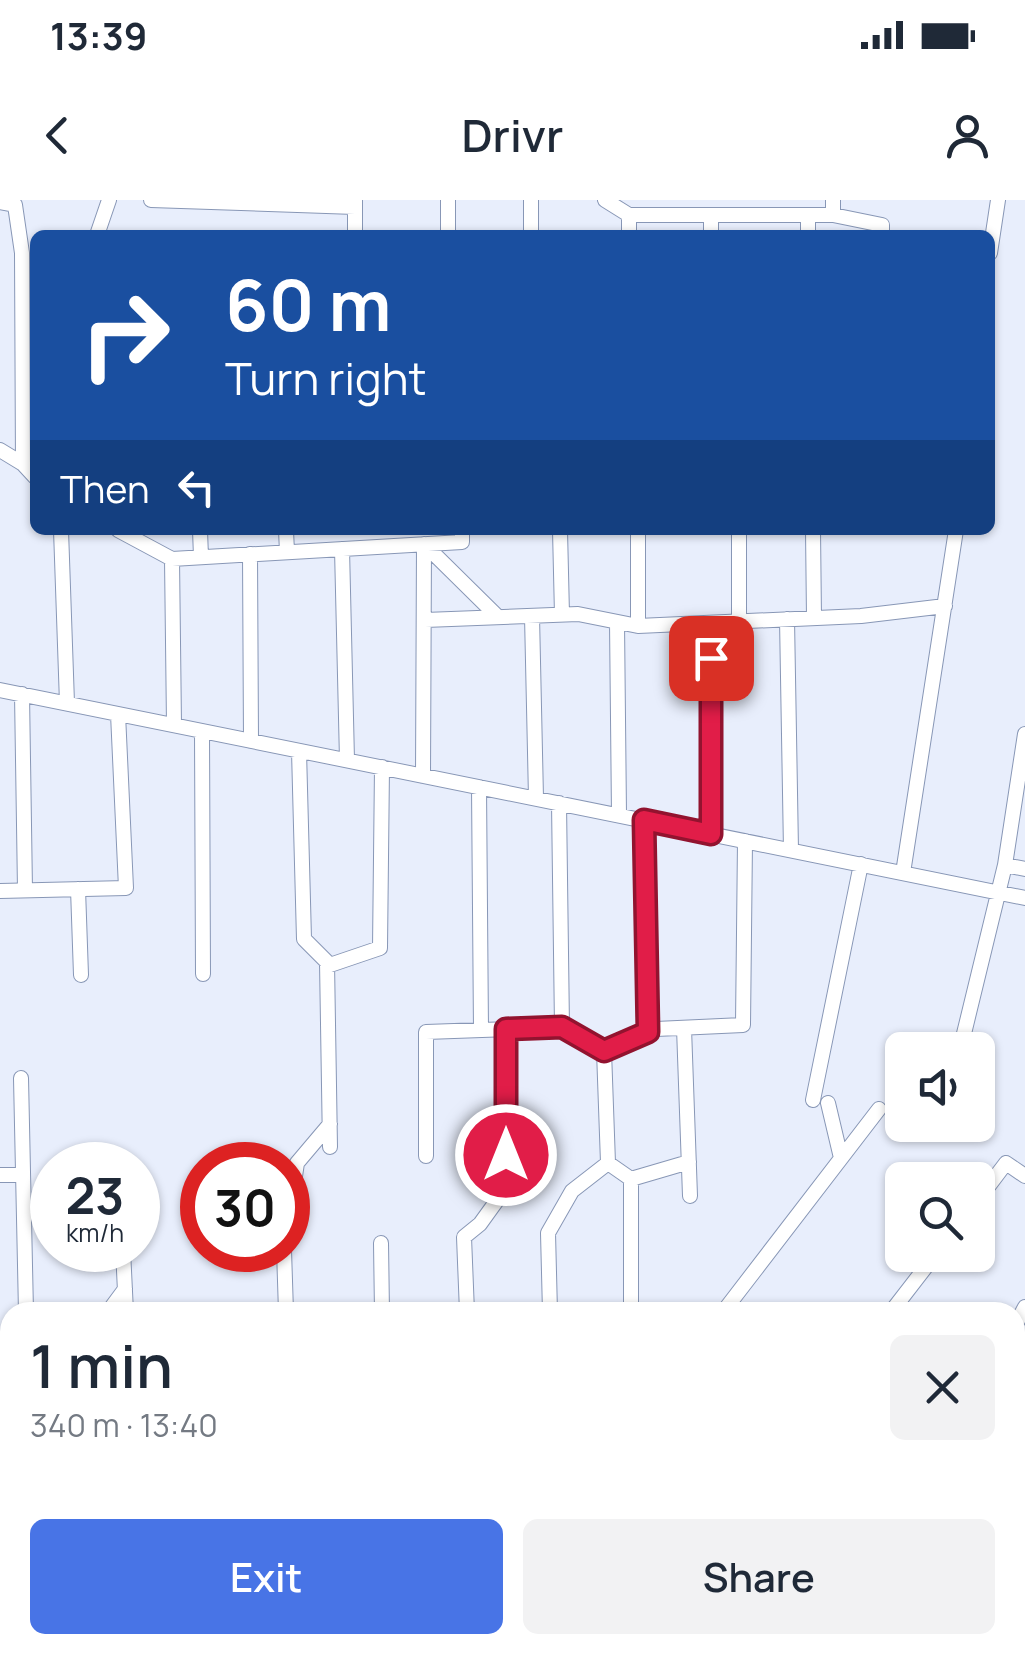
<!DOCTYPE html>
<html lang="en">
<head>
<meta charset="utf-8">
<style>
  :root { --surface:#fff; --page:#f2f2f3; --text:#1f2937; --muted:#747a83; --accent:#4874e6 }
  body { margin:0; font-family:Manrope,sans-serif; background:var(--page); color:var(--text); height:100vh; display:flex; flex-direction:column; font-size:38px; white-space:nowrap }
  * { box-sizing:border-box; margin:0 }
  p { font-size:32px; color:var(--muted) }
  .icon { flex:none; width:55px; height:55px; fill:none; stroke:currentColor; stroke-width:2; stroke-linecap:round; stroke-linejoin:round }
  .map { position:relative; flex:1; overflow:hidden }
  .panel { position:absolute; left:0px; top:1102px; width:1025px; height:352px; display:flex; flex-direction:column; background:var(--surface); border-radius:30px 30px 0 0; box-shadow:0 2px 8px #0004 }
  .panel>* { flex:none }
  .guide { position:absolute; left:30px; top:30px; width:965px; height:305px; border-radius:15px; box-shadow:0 2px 8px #0004; background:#1a4fa0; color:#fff; overflow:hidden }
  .fabs { position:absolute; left:885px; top:832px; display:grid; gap:20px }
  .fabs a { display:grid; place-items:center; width:110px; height:110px; border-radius:15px; background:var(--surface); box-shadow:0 2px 8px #0004; font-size:50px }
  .speed { position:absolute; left:30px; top:942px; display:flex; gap:20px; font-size:50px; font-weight:700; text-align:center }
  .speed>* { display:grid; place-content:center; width:130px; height:130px; border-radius:50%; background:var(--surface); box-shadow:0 2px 8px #0004; line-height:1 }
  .speed small { font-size:25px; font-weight:400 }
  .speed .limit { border:15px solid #d22; background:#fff; color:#111 }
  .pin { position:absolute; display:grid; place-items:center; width:85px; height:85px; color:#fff; margin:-42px; border-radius:20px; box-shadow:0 5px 15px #0006 }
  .me { position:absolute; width:110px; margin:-55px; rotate:0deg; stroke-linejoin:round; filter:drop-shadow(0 0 8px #0008) }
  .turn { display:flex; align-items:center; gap:35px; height:210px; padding:0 30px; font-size:45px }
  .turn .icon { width:130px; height:130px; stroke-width:2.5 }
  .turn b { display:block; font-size:70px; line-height:85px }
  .then { display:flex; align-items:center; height:95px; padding:0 30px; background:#0003; gap:20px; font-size:38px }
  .round { display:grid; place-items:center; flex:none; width:105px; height:105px; border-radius:15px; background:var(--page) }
  .head { display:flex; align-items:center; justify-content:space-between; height:170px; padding:0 30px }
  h1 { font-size:60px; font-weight:600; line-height:75px }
  .primary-button { display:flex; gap:20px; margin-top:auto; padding:20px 30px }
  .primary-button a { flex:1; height:115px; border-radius:15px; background:var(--accent); color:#fff; font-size:40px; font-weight:600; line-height:115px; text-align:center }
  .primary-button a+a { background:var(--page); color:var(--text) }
  .status { display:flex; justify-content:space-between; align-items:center; height:70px; padding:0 50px; background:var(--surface); direction:ltr }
  .status svg { height:28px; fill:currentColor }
  header { display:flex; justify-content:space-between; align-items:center; height:130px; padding:0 30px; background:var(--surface); font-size:45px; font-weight:600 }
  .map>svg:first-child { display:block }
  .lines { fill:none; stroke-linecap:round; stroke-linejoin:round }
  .minor-casing { stroke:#8897b6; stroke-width:16 }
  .minor { stroke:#fff; stroke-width:14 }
  .route-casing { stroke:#92132f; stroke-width:25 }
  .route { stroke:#e11d48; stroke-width:18 }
</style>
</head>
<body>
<div class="status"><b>13:39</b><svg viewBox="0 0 49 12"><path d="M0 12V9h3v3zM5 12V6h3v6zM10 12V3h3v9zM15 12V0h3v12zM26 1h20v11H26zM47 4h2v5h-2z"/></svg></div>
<header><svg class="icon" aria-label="back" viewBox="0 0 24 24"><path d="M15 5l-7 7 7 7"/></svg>Drivr<svg class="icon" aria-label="person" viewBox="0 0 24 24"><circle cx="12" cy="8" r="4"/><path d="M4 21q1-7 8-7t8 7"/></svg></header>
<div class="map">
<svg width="1025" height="1454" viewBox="0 0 1025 1454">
  <rect width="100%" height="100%" fill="#e8eefc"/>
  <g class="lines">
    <defs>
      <path id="minor" d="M151,0l204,7
        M448,0v35
        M531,0v35
        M605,0l24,15h204l49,10v10
        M833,0v15
        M355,1v34
        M0,2l15,3 7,48 1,211
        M629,15v20
        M808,15v20
        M97,35l12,-35
        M711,35v-20
        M990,53l8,-53
        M0,250l23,14 12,13
        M61,330l6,173
        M118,330l54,29 290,-17v-12
        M200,330l1,27
        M286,330l1,22
        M560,330l2,85
        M813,330l1,88
        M424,344l74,73
        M342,349l5,211
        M250,354l1,187
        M172,359l2,166
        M532,416l4,182
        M787,419l4,231
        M425,420l153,-6 60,12 223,-10 84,-10
        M617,422l2,193
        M739,422v-92
        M638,426v-96
        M0,490l1025,208
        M22,494l3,196
        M202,531l1,243
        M299,551l5,188 23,23 3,185
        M423,576l1,-232
        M479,587l2,243
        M559,603l3,224
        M644,620l5,212
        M711,634v-211
        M1005,665l20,4
        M903,673l53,-343
        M78,689l3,86
        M0,691l126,-3 -8,-174
        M327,766l53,-18 2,-181
        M684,828l6,168
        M960,850l45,-185 20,-131
        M604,851l4,112
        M21,878l5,234
        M813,900l48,-236
        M828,903l13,55
        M426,956v-124l136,-5 42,24 52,-22 87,-4 2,-184
        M0,975h23
        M631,979l58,-17
        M978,1000l28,-37 19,13
        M288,1022l9,-59 33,-39
        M381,1043l1,69
        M123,1050l3,62
        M284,1050l2,62
        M108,1112l17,-23
        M467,1112l-3,-75 16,-13 31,-43 -5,-26 -1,-126
        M550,1112l-2,-79 24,-42 36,-28 23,16
        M631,1112v-133
        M723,1112l156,-203
        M891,1112l44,-57
        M1015,1126l10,-19
        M0,1154h10
        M1015,1313l10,2
        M0,1361l10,2
        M1016,1437l9,-42
        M79,1445v9
        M183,1445v9
        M414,1445l44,9
        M525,1454v-9
        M609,1454l2,-9
        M660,1454l4,-9
        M813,1454l7,-9
        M835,1454l4,-9"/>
    </defs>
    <!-- minor casing -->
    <use href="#minor" class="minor-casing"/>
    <!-- minor -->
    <use href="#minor" class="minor"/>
  </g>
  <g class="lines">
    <defs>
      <path id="route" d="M506,955v-126l56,-2 42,24 44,-19 -4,-212 67,14v-176"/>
    </defs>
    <!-- route casing -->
    <use href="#route" class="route-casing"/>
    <!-- route -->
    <use href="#route" class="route"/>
  </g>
</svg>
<div class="fabs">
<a><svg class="icon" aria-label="sound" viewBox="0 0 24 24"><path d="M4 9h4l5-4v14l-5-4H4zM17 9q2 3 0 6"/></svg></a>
<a><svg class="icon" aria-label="search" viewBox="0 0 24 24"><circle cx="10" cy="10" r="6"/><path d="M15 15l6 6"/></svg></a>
</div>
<div class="speed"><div>23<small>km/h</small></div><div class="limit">30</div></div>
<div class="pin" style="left:711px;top:458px;background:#d93025"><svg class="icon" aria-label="arrive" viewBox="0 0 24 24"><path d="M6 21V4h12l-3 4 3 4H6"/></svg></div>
<svg class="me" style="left:506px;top:955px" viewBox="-20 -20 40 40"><circle r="17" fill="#e11d48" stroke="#fff" stroke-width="3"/><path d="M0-11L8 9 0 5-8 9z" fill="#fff"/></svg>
<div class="guide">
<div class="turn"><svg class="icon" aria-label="right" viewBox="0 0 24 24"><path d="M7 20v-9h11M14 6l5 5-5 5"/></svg><div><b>60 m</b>Turn right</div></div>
<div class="then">Then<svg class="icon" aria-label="left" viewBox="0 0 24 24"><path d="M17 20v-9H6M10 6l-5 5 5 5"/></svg></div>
</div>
<section class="panel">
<div class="head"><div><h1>1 min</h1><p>340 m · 13:40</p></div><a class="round"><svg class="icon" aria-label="close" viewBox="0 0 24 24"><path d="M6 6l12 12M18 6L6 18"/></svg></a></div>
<div class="primary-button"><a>Exit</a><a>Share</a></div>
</section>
</div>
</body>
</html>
